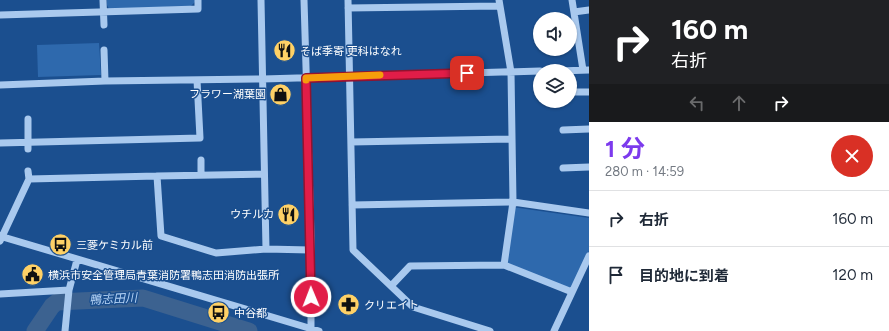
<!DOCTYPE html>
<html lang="ja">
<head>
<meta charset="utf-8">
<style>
  :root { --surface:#fff; --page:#f6f6f7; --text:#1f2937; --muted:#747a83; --line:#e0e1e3; --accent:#7c3aed }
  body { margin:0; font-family:Figtree,"Noto Sans JP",sans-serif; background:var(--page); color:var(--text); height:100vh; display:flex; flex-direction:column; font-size:15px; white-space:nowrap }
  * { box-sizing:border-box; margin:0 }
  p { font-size:13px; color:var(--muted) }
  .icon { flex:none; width:22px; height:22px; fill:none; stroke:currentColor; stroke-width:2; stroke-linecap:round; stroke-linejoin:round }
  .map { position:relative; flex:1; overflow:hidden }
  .details { display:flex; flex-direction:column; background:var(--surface); width:300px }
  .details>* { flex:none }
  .top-card { background:#202124; color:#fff; overflow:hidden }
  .controls { position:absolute; left:533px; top:12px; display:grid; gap:8px }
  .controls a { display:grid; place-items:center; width:44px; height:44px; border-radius:50%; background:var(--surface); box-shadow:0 1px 3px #0004; font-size:20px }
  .pin { position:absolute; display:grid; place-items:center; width:34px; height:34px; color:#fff; margin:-17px; border-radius:8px; box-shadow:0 2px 6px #0006 }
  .me { position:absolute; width:44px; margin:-22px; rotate:359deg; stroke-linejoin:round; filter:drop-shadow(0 0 3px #0008) }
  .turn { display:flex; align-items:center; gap:14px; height:84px; padding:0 16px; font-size:18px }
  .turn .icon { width:52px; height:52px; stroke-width:2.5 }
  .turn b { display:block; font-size:28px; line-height:34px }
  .lanes { display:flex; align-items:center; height:38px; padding:0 16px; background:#0003; justify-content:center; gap:20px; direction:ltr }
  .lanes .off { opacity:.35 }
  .round { display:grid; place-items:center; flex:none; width:42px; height:42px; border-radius:21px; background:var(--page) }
  .summary { display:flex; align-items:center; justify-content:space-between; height:68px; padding:0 16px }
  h1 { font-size:24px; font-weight:700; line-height:30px; color:var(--accent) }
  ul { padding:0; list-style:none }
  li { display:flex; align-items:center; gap:12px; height:56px; padding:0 16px; border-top:1px solid var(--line) }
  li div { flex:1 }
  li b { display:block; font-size:15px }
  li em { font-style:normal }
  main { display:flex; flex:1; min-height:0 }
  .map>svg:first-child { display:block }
  .green { fill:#2e69ad }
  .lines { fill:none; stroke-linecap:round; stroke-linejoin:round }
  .river { stroke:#3c6290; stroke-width:17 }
  .minor { stroke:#a9c9ee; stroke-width:7 }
  .route-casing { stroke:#92132f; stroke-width:10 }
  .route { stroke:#e11d48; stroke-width:7 }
  .slow { stroke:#f59e0b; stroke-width:7 }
  .labels { text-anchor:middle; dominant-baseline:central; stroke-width:3; stroke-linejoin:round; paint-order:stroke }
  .poi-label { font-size:11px; fill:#fff; stroke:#1b4f8f; text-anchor:start }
  .water-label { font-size:12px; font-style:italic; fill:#b5d3f5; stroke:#1b4f8f }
</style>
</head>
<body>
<main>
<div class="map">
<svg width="589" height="331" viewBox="0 0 589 331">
  <rect width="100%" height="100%" fill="#1b4f8f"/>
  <!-- green -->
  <path class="green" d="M107,0h88v2l-4,4 -82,3 -2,-4z
    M99,43l2,32 -63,2 -1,-32z
    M512,207l77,11v33l-17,41 -68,-27z"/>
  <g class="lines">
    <!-- river -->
    <path class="river" d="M35,331l17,-25 5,-4 86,-4 106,33"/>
    <!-- minor -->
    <path class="minor" d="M103,0l1,25
      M304,0l7,235v96
      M348,0l5,250 60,57 77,24
      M499,0l12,72 2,130 -9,63
      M572,0l11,70
      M348,8l151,-2
      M574,12l15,-2
      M0,15l198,-6v-9
      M104,50l1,31
      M559,71l30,-1
      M0,85l105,-4 158,-2 277,-8
      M570,92h19
      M563,130l26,-1
      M351,142l160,-3
      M0,143l200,-5 -3,-58
      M28,149v-30
      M201,160v15
      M563,168l26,-1
      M157,176l4,60 55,17 50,-4 -5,-249
      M29,179l128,-3 107,-2
      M352,205l161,-3 76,11
      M0,236l319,95
      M0,241l29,-62 -1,-8
      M266,249l44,1
      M391,286l19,-20 94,-1 68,27
      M0,294l69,-4
      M65,331l4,-41 8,-30
      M554,331l35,-75"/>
  </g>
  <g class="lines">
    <defs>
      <path id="route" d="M311,297l-5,-219 161,-5"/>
    </defs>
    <!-- route casing -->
    <use href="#route" class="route-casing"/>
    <!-- route -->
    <use href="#route" class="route"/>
    <!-- slow -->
    <path class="slow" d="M306,80v-2l74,-3"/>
  </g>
  <!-- icons -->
  <defs>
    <symbol id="restaurant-disc" viewBox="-11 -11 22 22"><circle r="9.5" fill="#ffd166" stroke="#1b4f8f"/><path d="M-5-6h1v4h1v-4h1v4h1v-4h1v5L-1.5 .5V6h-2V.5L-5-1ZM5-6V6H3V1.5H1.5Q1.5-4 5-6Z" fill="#111"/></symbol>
    <symbol id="shop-disc" viewBox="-11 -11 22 22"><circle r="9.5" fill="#ffd166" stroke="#1b4f8f"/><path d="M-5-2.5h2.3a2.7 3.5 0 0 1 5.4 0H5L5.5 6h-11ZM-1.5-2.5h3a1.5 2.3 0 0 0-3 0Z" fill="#111"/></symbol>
    <symbol id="bus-disc" viewBox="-11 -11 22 22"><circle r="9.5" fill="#ffd166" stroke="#1b4f8f"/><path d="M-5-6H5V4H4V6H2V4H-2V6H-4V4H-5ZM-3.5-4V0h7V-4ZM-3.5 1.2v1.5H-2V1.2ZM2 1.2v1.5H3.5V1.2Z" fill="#111"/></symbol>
    <symbol id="civic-disc" viewBox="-11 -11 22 22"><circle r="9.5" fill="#ffd166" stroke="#1b4f8f"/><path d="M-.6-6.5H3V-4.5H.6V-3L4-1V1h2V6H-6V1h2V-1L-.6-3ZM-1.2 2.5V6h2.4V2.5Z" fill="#111"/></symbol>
    <symbol id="pharmacy-disc" viewBox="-11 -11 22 22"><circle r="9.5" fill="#ffd166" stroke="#1b4f8f"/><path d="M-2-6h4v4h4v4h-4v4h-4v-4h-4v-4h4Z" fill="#111"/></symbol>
  </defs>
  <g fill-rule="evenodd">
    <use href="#restaurant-disc" x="272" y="38" width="25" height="25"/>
    <use href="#shop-disc" x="268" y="82" width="25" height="25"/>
    <use href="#restaurant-disc" x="276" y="202" width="25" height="25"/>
    <use href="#bus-disc" x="48" y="232" width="25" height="25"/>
    <use href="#civic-disc" x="20" y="262" width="25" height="25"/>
    <use href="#pharmacy-disc" x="336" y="292" width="25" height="25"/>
    <use href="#bus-disc" x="206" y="300" width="25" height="25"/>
  </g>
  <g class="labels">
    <!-- poi labels -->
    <g class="poi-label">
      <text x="300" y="51">そば季寄 更科はなれ</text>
      <text x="266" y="94" text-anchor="end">フラワー湖葉園</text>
      <text x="274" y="214" text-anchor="end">ウチルカ</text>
      <text x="76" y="245">三菱ケミカル前</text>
      <text x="48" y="275">横浜市安全管理局青葉消防署鴨志田消防出張所</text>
      <text x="364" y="305">クリエイト</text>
      <text x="234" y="313">中谷都</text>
    </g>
    <!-- water labels -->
    <g class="water-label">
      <text transform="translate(113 299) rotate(-3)">鴨志田川</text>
    </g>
  </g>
</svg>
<div class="controls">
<a><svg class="icon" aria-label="sound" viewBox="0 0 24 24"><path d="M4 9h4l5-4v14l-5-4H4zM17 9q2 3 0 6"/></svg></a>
<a><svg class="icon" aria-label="layers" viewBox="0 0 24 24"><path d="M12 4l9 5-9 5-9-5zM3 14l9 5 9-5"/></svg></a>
</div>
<div class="pin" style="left:467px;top:73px;background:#d93025"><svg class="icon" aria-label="arrive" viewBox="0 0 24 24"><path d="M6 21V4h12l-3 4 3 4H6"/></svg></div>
<svg class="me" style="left:311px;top:297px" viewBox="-20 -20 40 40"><circle r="17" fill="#e11d48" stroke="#fff" stroke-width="3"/><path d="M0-11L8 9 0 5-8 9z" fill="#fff"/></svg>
</div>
<section class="details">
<div class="top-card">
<div class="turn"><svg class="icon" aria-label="right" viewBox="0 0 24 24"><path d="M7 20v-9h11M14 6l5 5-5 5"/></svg><div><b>160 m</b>右折</div></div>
<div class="lanes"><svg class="icon off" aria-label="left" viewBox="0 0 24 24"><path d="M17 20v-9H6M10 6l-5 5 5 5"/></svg><svg class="icon off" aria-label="ahead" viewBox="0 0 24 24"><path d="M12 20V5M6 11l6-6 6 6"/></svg><svg class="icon" aria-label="right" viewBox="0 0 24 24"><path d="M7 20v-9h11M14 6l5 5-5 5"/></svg></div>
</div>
<div class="summary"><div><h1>1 分</h1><p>280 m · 14:59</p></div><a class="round" style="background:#d93025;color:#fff"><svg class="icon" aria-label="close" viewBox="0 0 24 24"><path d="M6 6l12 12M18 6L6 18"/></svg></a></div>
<ul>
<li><svg class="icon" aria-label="right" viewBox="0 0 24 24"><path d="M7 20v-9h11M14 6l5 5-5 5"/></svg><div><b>右折</b></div><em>160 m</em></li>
<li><svg class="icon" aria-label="arrive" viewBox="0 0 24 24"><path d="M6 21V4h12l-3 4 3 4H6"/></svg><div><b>目的地に到着</b></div><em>120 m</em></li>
</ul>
</section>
</main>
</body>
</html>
